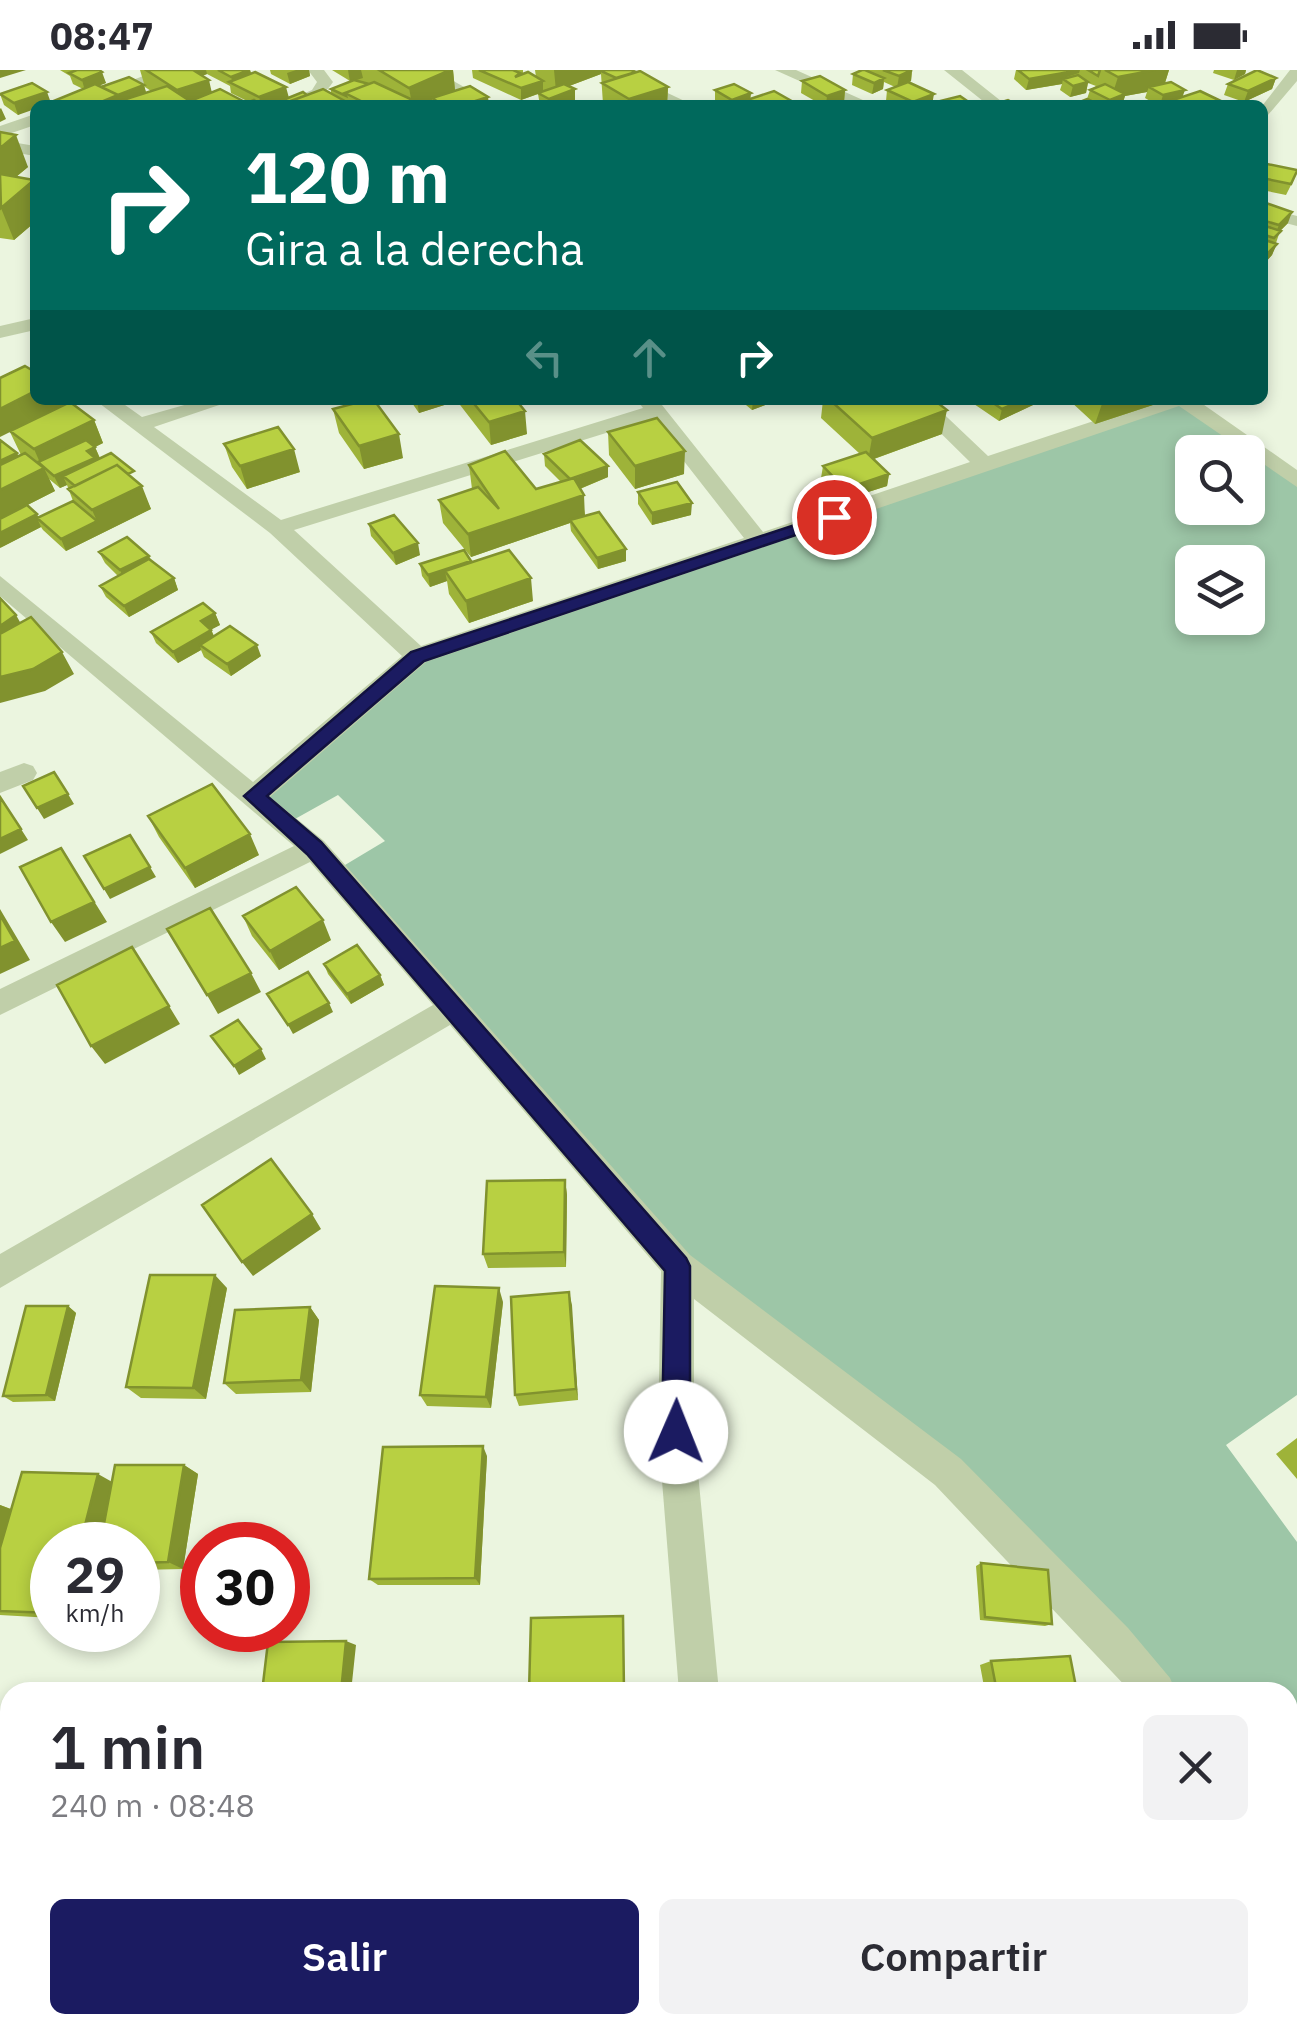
<!DOCTYPE html>
<html lang="es">
<head>
<meta charset="utf-8">
<style>
  :root { --surface:#fff; --page:#f2f2f3; --text:#2b2b33; --muted:#7c7c81; --accent:#1b1b61 }
  body { margin:0; font-family:"IBM Plex Sans",sans-serif; background:var(--page); color:var(--text); height:100vh; display:flex; flex-direction:column; font-size:38px; white-space:nowrap }
  * { box-sizing:border-box; margin:0 }
  p { font-size:32px; color:var(--muted) }
  .icon { flex:none; width:55px; height:55px; fill:none; stroke:currentColor; stroke-width:2; stroke-linecap:round; stroke-linejoin:round }
  .map { position:relative; flex:1; overflow:hidden }
  .drawer { position:absolute; left:0px; top:1612px; width:1298px; height:352px; display:flex; flex-direction:column; background:var(--surface); border-radius:30px 30px 0 0; box-shadow:0 5px 15px #0003 }
  .drawer>* { flex:none }
  .top-card { position:absolute; left:30px; top:30px; width:1238px; height:305px; border-radius:15px; box-shadow:0 5px 15px #0003; background:#00695c; color:#fff; overflow:hidden }
  .buttons { position:absolute; left:1175px; top:365px; display:grid; gap:20px }
  .buttons a { display:grid; place-items:center; width:90px; height:90px; border-radius:15px; background:var(--surface); box-shadow:0 5px 15px #0003; font-size:50px }
  .speed { position:absolute; left:30px; top:1452px; display:flex; gap:20px; font-size:50px; font-weight:700; text-align:center }
  .speed>* { display:grid; place-content:center; width:130px; height:130px; border-radius:50%; background:var(--surface); box-shadow:0 5px 15px #0003; line-height:1 }
  .speed small { font-size:25px; font-weight:400 }
  .speed .limit { border:15px solid #d22; background:#fff; color:#111 }
  .pin { position:absolute; display:grid; place-items:center; width:85px; height:85px; color:#fff; margin:-42px; border:5px solid #fff; border-radius:50%; box-shadow:0 2px 10px #0007 }
  .me { position:absolute; width:110px; margin:-55px; rotate:1deg; stroke-linejoin:round; filter:drop-shadow(0 0 8px #0008) }
  .turn { display:flex; align-items:center; gap:35px; height:210px; padding:0 50px; font-size:45px }
  .turn .icon { width:130px; height:130px; stroke-width:2.5 }
  .turn b { display:block; font-size:70px; line-height:85px }
  .lanes { display:flex; align-items:center; height:95px; padding:0 50px; background:#0003; justify-content:center; gap:50px; direction:ltr }
  .lanes .off { opacity:.35 }
  .round { display:grid; place-items:center; flex:none; width:105px; height:105px; border-radius:15px; background:var(--page) }
  .summary { display:flex; align-items:center; justify-content:space-between; height:170px; padding:0 50px }
  h1 { font-size:60px; font-weight:600; line-height:75px }
  .action { display:flex; gap:20px; margin-top:auto; padding:20px 50px }
  .action a { flex:1; height:115px; border-radius:15px; background:var(--accent); color:#fff; font-size:40px; font-weight:600; line-height:115px; text-align:center }
  .action a+a { background:var(--page); color:var(--text) }
  .status { display:flex; justify-content:space-between; align-items:center; height:70px; padding:0 50px; background:var(--surface); direction:ltr }
  .status svg { height:28px; fill:currentColor }
  .map>svg:first-child { display:block }
  .green { fill:#9dc6a7; fill-rule:evenodd }
  .lines { fill:none; stroke-linecap:round; stroke-linejoin:round }
  .path { stroke:#a6b38d; stroke-width:9; stroke-dasharray:6 6; stroke-linecap:butt }
  .street { fill:#c0cfa9; fill-rule:evenodd }
  .wall { fill:#9eb339; fill-rule:evenodd }
  .shaded-wall { fill:#81922e }
  .building { fill:#b8d042; stroke:#81922e; stroke-width:2.5 }
  .route { fill:#1b1b61; stroke:#12123f; stroke-width:2.5 }
</style>
</head>
<body>
<div class="status"><b>08:47</b><svg viewBox="0 0 49 12"><path d="M0 12V9h3v3zM5 12V6h3v6zM10 12V3h3v9zM15 12V0h3v12zM26 1h20v11H26zM47 4h2v5h-2z"/></svg></div>
<div class="map">
<svg width="1297" height="1964" viewBox="0 0 1297 1964">
  <rect width="100%" height="100%" fill="#ebf5df"/>
  <!-- green -->
  <path class="green" d="M1177,330l120,80v915l-71,50 71,97v252l-9,7v-109h-132l-42,-50 -166,-170 -270,-206 -343,-395 50,-30 -47,-46 -52,29 -32,-28 163,-140zM1192,382h56v56h-56zM1192,492h56v56h-56z"/>
  <g class="lines">
    <!-- path -->
    <path class="path" d="M0,1780h10"/>
    <!-- street -->
    <path class="street" d="M159,0h23l-92,35h-23z
      M308,0h16l9,12c-14,21 -31,23 -55,23l34,-15 5,-8z
      M414,0h20l62,35h-20z
      M598,0h21l74,35h-21z
      M775,0h21l78,35h-21z
      M944,0h18l44,35h-18z
      M1290,0h7v11l-35,41v-16z
      M35,44v11l-35,12v-11z
      M0,70l35,6v10l-35,-6z
      M1262,137l35,9v10l-35,-9z
      M35,248v12l-35,8v-12z
      M95,330h23l24,17 60,-17h32l-80,27 127,93 362,-112 -6,-8h21l105,132 207,-70 -63,-62h22l59,56 169,-56h40l100,70v17l-118,-81 -753,256 -156,135 54,44 366,414 271,204 167,169 42,50 6,14h-45l-196,-207 -241,-186v132l25,261h-40l-21,-261 3,-160 -211,-246 -450,263v-34l433,-249 -123,-143 -310,153v-26l294,-143 -294,-250v-20l253,206 149,-126 -132,-123zM651,349l93,119 -323,108 -127,-116z
      M24,693l9,3 4,7 -4,7 -33,13v-21z
      M1288,1748l9,4v46l-9,-4z
      M696,1955h44v9h-44z"/>
  </g>
  <!-- wall -->
  <path class="wall" d="M60,0h39l7,13 -8,3 3,1 43,-2 2,8 5,-2 -6,-4 -5,-17h110l1,3 37,25 43,-4v-5l19,-8 -18,-11h121l2,21 34,14h-56l-1,-4 -9,4h-143l4,-1 -1,-4 -12,5h-236l-17,10 -14,-10 -4,-11 50,8 33,-13 -10,-5 -3,-8zM207,4l23,12 1,7 18,9 -6,3 -31,-13 -10,-16z
    M270,0h39l1,6 -20,8 -19,-10z
    M472,0h51v4l13,3 -1,-7h96l37,17 -1,18h-80l16,-1 -2,-30 -32,12 6,3v11l-12,5h-23l-2,-11 -17,6 -48,-22z
    M867,0h45l-1,11 -2,1 23,23h-38l-8,-4 1,-11 8,-3 -11,-5 -1,7 -11,5 -20,-9 1,-11z
    M1016,0h153l-4,13 17,14 44,8h-69l-12,-7 2,-6 -22,4 -3,9h-47l12,-6 3,-9 6,-4 -8,-3 -2,10 -16,4 -10,-7 2,-6 -36,6 -12,-11z
    M1214,0h32l-1,4 -11,6 -21,-7z
    M1276,8l-4,11 -28,13 -20,-7 4,-11z
    M802,11l43,9 -1,12 -11,3h-11l-21,-12z
    M715,20l36,9 44,4v2h-74l-6,-3z
    M0,62l28,35 -12,10 19,5v40l-21,18 -14,-2z
    M1262,93l31,18 -7,14 -24,-5z
    M1262,137l26,16 -8,8 -8,24 -9,10z
    M35,330h24l3,6 32,14 9,23 -8,4 5,11 39,25 12,26 -85,42 -23,-21 -2,-3 -41,21 39,-31 34,-16 -6,-16 -7,3 -11,-9 6,12 -55,28 17,-66 1,3 3,-1 -11,-23z
    M410,330h106l11,34 -36,11 -34,-44 -38,12z
    M740,330h38l-26,10z
    M823,330h111l8,34 -68,25 15,15 -2,12 -44,14 -22,-22 2,-12 37,-12 -39,-36z
    M975,330h60l-2,5 -34,16 -25,-17z
    M1069,330h91l-1,3 -64,21z
    M333,339l70,49 -39,11 -25,-36z
    M608,362l76,42 -49,15 -26,-34z
    M224,374l76,28 -53,17 -15,-22z
    M544,384l64,23 -28,12 5,26 41,46 -28,8 -27,-38 -1,-8 -99,34 -28,-34 -4,-23 33,-11 -3,-24 67,24 25,-7 -16,-16z
    M638,422l53,23 -39,10 -14,-21z
    M369,454l51,31 -24,10 -25,-29z
    M99,482l52,8 23,18 4,12 -49,27 -23,-20 -6,-11 18,-10 -13,-13z
    M472,492l61,39 -64,22 -20,-29 -2,-13 -17,6 -8,-11 -2,-12z
    M215,543l5,12 -9,4 3,7 47,20 -30,20 -27,-19 -3,-7 -23,13 -22,-20 -5,-11z
    M148,746l111,39 -64,33 -36,-51z
    M243,846l88,24 -52,30 -27,-34z
    M324,894l56,11 4,10 -33,19 -23,-30z
    M565,1110l2,15 -1,72 -78,1 -5,-14z
    M227,1218l-21,111 -65,-1 -15,-11z
    M569,1222l9,108 -59,6 -4,-11z
    M503,1232l-12,106 -64,-2 -7,-11z
    M68,1236l8,7 -21,88 -42,1 -10,-6z
    M310,1237l9,13 -8,72 -75,2 -12,-11z
    M1297,1368v41l-21,-25z
    M487,1386l-7,129h-102l-9,-6z
    M184,1395l14,9 -15,95 -45,1v-25h-86v73l-52,-3v-110l11,4z
    M981,1493l71,61 -7,2 -65,-6 -4,-54z
    M991,1591l86,31h-92l-5,-27z
    M1288,1888l9,1v75h-17l-1,-9h9z
    M1004,1955h84l1,9h-84z
    M1174,1955h53l2,9h-53z
    M1230,1955h46l1,9h-45z"/>
  <!-- shaded-wall -->
  <path class="shaded-wall" d="M0,0h26l-26,8z
    M192,0h14l1,4 -13,5z
    M250,0l3,11 -20,3 -2,-7z
    M296,0h13l1,6 -20,8 -3,-11z
    M348,0h13l2,8 -13,4z
    M450,0h3l2,20 -23,8v3l-9,4h-13l2,-1 -3,-16z
    M554,0h53l-6,1v3l-45,17z
    M912,0l-1,11 -14,7 2,-12z
    M1067,0h13l-1,3 -12,4 -1,4 -3,-2 -1,5 -36,6 3,-11z
    M1155,0h14l-6,19 -14,-2 -2,5 -22,4 -3,9h-13l9,-28z
    M1237,0h9l-1,4 -11,6z
    M102,2l4,11 -21,8 -3,-11z
    M884,8l-1,11 -11,5 2,-11z
    M1276,8l-4,11 -28,13 4,-11z
    M209,10l5,22 -33,3 -4,-15z
    M543,11v11l-22,8v-12z
    M1088,12l-2,11 -16,4 3,-11z
    M144,15l3,11 -24,4 1,5h-30z
    M286,17l3,11 -18,7h-10l-2,-8z
    M668,17l-1,18h-38v-6z
    M575,19v11l-12,5h-13l-1,-6z
    M845,20l-1,12 -11,3h-7l1,-9z
    M1185,20l-4,11 -21,4 3,-10z
    M47,22l4,11 -16,2v4l-17,6 -4,-12z
    M751,23l-1,11 -12,-1v2h-6v-5z
    M934,24l-2,11h-19v-3z
    M488,27l1,8h-26z
    M1,38l5,11 -6,3v-13z
    M16,65l12,32 -28,23v-42z
    M34,110l1,42 -21,18 -13,-32z
    M1292,142l-4,11 -14,14 5,-12z
    M1277,174l-5,11 -9,10 4,-11z
    M35,321v9h24l3,6 -62,31v-28z
    M417,330h39l1,1 -38,12z
    M593,330h15l-15,5z
    M753,330h25l-26,10z
    M1022,330h13l-2,5 -34,16 3,-12z
    M1105,330h55l-1,3 -64,21 8,-23z
    M947,340l-5,24 -74,27 4,-23z
    M525,341l2,23 -36,11 -2,-23z
    M94,350l9,23 -8,4 5,12 -37,17 4,9 -7,3 -6,-12 -13,-11 -7,-16z
    M399,364l4,24 -39,11 -5,-23z
    M294,379l6,23 -53,17 -7,-23z
    M685,381l-1,23 -49,15v-23z
    M17,383l11,23 16,-8 11,23 -55,28v-58z
    M608,396v11l-36,15 -1,-12z
    M889,404l-2,12 -44,14 2,-11z
    M142,416l9,23 -85,42 -5,-12 36,-18 -5,-11z
    M584,425l1,23 -15,2v3l-99,34 -3,-23z
    M692,433l-1,12 -39,10v-12z
    M37,444l4,8 -4,-4 4,9 -41,21v-15z
    M418,473l2,12 -24,10 -3,-12z
    M626,479v12l-28,8 -1,-11z
    M149,486l5,11 -29,15 -5,-12z
    M471,491l-26,10 2,10 -17,6 -2,-12z
    M174,508l4,12 -49,27 -5,-11z
    M531,508l2,23 -64,22 -3,-22z
    M215,543l5,12 -15,8 -4,-12z
    M16,545l13,23 -29,19v-31z
    M211,560l5,11 -16,4 1,5 -23,13 -5,-11z
    M257,575l4,11 -30,20 -4,-12z
    M62,582l12,22 -29,17 -45,12v-26z
    M68,724l6,10 -30,15 -7,-11z
    M21,759l7,11 -28,14v-15z
    M250,764l9,21 -64,33 -10,-20z
    M61,778l46,74 -42,20 -14,-20z
    M150,797l6,10 -46,22 -6,-10z
    M0,839l30,51 -30,14z
    M323,850l8,20 -52,30 -9,-19z
    M251,903l10,19 -43,22 -11,-19z
    M380,905l4,10 -33,19 -4,-10z
    M329,933l4,9 -40,22 -5,-9z
    M169,936l11,18 -75,40 -14,-18z
    M261,979l5,10 -27,16 -5,-9z
    M565,1110l2,15 -1,72 -2,-15z
    M312,1144l9,15 -68,47 -11,-14z
    M215,1205l12,13 -21,111 -13,-11z
    M499,1218l4,14 -12,106 -5,-11z
    M569,1222l3,13 6,95 -2,-11z
    M68,1236l8,7 -21,88 -9,-6z
    M310,1237l9,13 -8,72 -10,-12z
    M483,1376l4,10 -7,129 -5,-7z
    M184,1395l14,9 -15,95 -15,-7z
    M98,1404l16,9 -15,62h-19z
    M0,1435l18,7 -18,68z
    M346,1571l10,4 -5,47h-10z"/>
  <!-- building -->
  <path class="building" d="M77,0h22l3,2 -20,8 -13,-7z
    M146,0h47l16,10 -32,10z
    M218,0h31l-18,7z
    M379,0h71l-41,18z
    M479,0h34l7,3 -5,4 13,-5 15,9 -22,7z
    M604,0h27l5,2 -20,6 -15,-7z
    M862,0h3l19,8 -10,5 -21,-9z
    M883,0h29l-13,6z
    M1018,0h48l3,2 -40,7z
    M1088,0h12l-2,6z
    M1105,0h50l-37,7z
    M1257,0l19,8 -28,13 -20,-7z
    M640,1l28,16 -39,12 -27,-16z
    M255,2l31,15 -27,10 -30,-15z
    M1078,5l10,7 -15,4 -10,-7z
    M820,6l25,14 -18,6 -25,-15z
    M129,7l15,8 -26,10 -17,-8z
    M354,10l15,4 -24,9 1,3 -15,-7z
    M374,12l43,20 -7,3h-41l-24,-12z
    M908,12l26,12 -21,8 -26,-12z
    M1171,12l14,8 -22,5 -14,-8z
    M32,13l15,9 -33,11 -14,-9z
    M95,14l23,11 -24,10h-50z
    M564,14l11,5 -26,10 -11,-6z
    M734,14l17,9 -19,7 -17,-10z
    M1105,14l20,10 -15,6 -20,-10z
    M167,16l29,19h-67l-6,-5z
    M470,16l18,11 -25,8h-20l-11,-7z
    M220,19l23,12 -10,4h-37l-6,-4z
    M323,19l20,11 -13,5h-50z
    M774,21l21,12 -6,2h-47l-4,-2z
    M1200,21l27,13 -59,1 -4,-2z
    M303,22l4,3 -19,7 -5,-2z
    M960,26l13,9h-33l-4,-3z
    M1087,29l13,6 -25,-1z
    M254,30l8,5h-20z
    M1008,30l9,5h-25z
    M0,62l16,3 -16,13z
    M1262,93l35,7v1l-6,13 -29,-6z
    M0,104l34,6 -33,28z
    M1266,133l26,9 -13,13 -17,-5v-13z
    M1262,155l19,6 -7,7 -12,-4z
    M1262,169l15,5 -10,10 -5,-2z
    M25,296l10,6v19l-35,18v-31z
    M367,330h7l25,34 -40,12 -26,-37z
    M471,330h45l9,11 -36,11z
    M830,330h104l13,10 -75,28z
    M989,330h33l-20,9z
    M70,332l24,18 -60,29 -24,-18z
    M657,348l28,33 -50,15 -27,-34z
    M278,357l16,22 -54,17 -16,-22z
    M0,370l17,13 -17,8z
    M86,370l9,7 -8,4 8,7 -41,18 -16,-14z
    M580,370l28,26 -38,13 -26,-25z
    M505,381l31,38 38,-11 10,17 -116,39 -29,-34 39,-13 21,22 -30,-44z
    M866,382l23,22 -44,15 -22,-23z
    M25,383l19,15 -44,22v-25z
    M111,383l23,18 -6,3 -11,-9 -42,21 -12,-10z
    M117,395l25,21 -50,24 -24,-21z
    M677,412l15,21 -40,10 -14,-21z
    M73,431l24,20 -36,18 -24,-21z
    M27,435l10,9 -37,19v-14z
    M599,442l27,37 -29,9 -27,-38z
    M394,445l24,28 -25,10 -24,-29z
    M127,467l22,19 -29,14 -21,-18z
    M464,480l7,11 -43,14 -8,-11z
    M509,480l22,28 -65,23 -21,-30z
    M149,489l25,19 -50,28 -24,-20z
    M0,528l16,17 -16,11z
    M203,533l12,10 -14,8 10,9 -38,22 -22,-20z
    M31,547l31,35 -29,17 -33,8v-43z
    M230,556l27,19 -30,19 -27,-19z
    M54,702l14,22 -31,14 -14,-22z
    M212,714l38,50 -65,34 -37,-52z
    M0,727l21,32 -21,10z
    M130,765l20,32 -46,22 -20,-33z
    M61,778l33,54 -43,20 -31,-55z
    M296,817l27,33 -53,31 -27,-35z
    M210,838l41,65 -44,22 -40,-66z
    M0,845l15,26 -15,7z
    M357,875l23,30 -33,19 -23,-30z
    M132,877l37,59 -78,40 -34,-61z
    M308,902l21,31 -41,22 -21,-31z
    M238,950l23,29 -27,17 -23,-30z
    M271,1089l41,55 -70,48 -40,-57z
    M565,1110l-1,72 -81,2 4,-73z
    M150,1205h65l-22,113 -67,-1z
    M435,1216l64,2 -13,109 -66,-2z
    M569,1222l7,97 -61,6 -4,-98z
    M26,1236h42l-22,89 -43,1z
    M310,1237l-9,73 -77,3 11,-73z
    M483,1376l-8,132 -106,1 14,-132z
    M115,1395h69l-16,97 -30,1v-18h-38z
    M22,1402l76,2 -18,71h-28v68l-52,-2v-63z
    M981,1493l67,7 4,54 -67,-7z
    M623,1546l1,76h-95l2,-74z
    M346,1571l-5,51h-79l6,-50z
    M1070,1586l7,36h-80l-6,-31z
    M1288,1890l9,1v73h-5l-4,-26z
    M555,1955h109v9h-109z
    M1016,1955h72l1,9h-72z
    M1184,1955h43l2,9h-44z
    M1241,1955h35l1,9h-35z"/>
  <!-- route -->
  <path class="route" d="M834,442l6,1v7l-416,141 -157,135 54,46 365,416 4,8v166l-4,9 -10,4 -10,-4 -4,-9 3,-161 -358,-417 -63,-58 167,-144z"/>
</svg>
<div class="buttons">
<a><svg class="icon" aria-label="search" viewBox="0 0 24 24"><circle cx="10" cy="10" r="6"/><path d="M15 15l6 6"/></svg></a>
<a><svg class="icon" aria-label="layers" viewBox="0 0 24 24"><path d="M12 4l9 5-9 5-9-5zM3 14l9 5 9-5"/></svg></a>
</div>
<div class="speed"><div>29<small>km/h</small></div><div class="limit">30</div></div>
<div class="pin" style="left:834px;top:447px;background:#d93025"><svg class="icon" aria-label="arrive" viewBox="0 0 24 24"><path d="M6 21V4h12l-3 4 3 4H6"/></svg></div>
<svg class="me" style="left:676px;top:1362px" viewBox="-20 -20 40 40"><circle r="19" fill="#fff"/><path d="M0-13L10 11 0 6-10 11z" fill="#1b1b61"/></svg>
<div class="top-card">
<div class="turn"><svg class="icon" aria-label="right" viewBox="0 0 24 24"><path d="M7 20v-9h11M14 6l5 5-5 5"/></svg><div><b>120 m</b>Gira a la derecha</div></div>
<div class="lanes"><svg class="icon off" aria-label="left" viewBox="0 0 24 24"><path d="M17 20v-9H6M10 6l-5 5 5 5"/></svg><svg class="icon off" aria-label="ahead" viewBox="0 0 24 24"><path d="M12 20V5M6 11l6-6 6 6"/></svg><svg class="icon" aria-label="right" viewBox="0 0 24 24"><path d="M7 20v-9h11M14 6l5 5-5 5"/></svg></div>
</div>
<section class="drawer">
<div class="summary"><div><h1>1 min</h1><p>240 m · 08:48</p></div><a class="round"><svg class="icon" aria-label="close" viewBox="0 0 24 24"><path d="M6 6l12 12M18 6L6 18"/></svg></a></div>
<div class="action"><a>Salir</a><a>Compartir</a></div>
</section>
</div>
</body>
</html>
